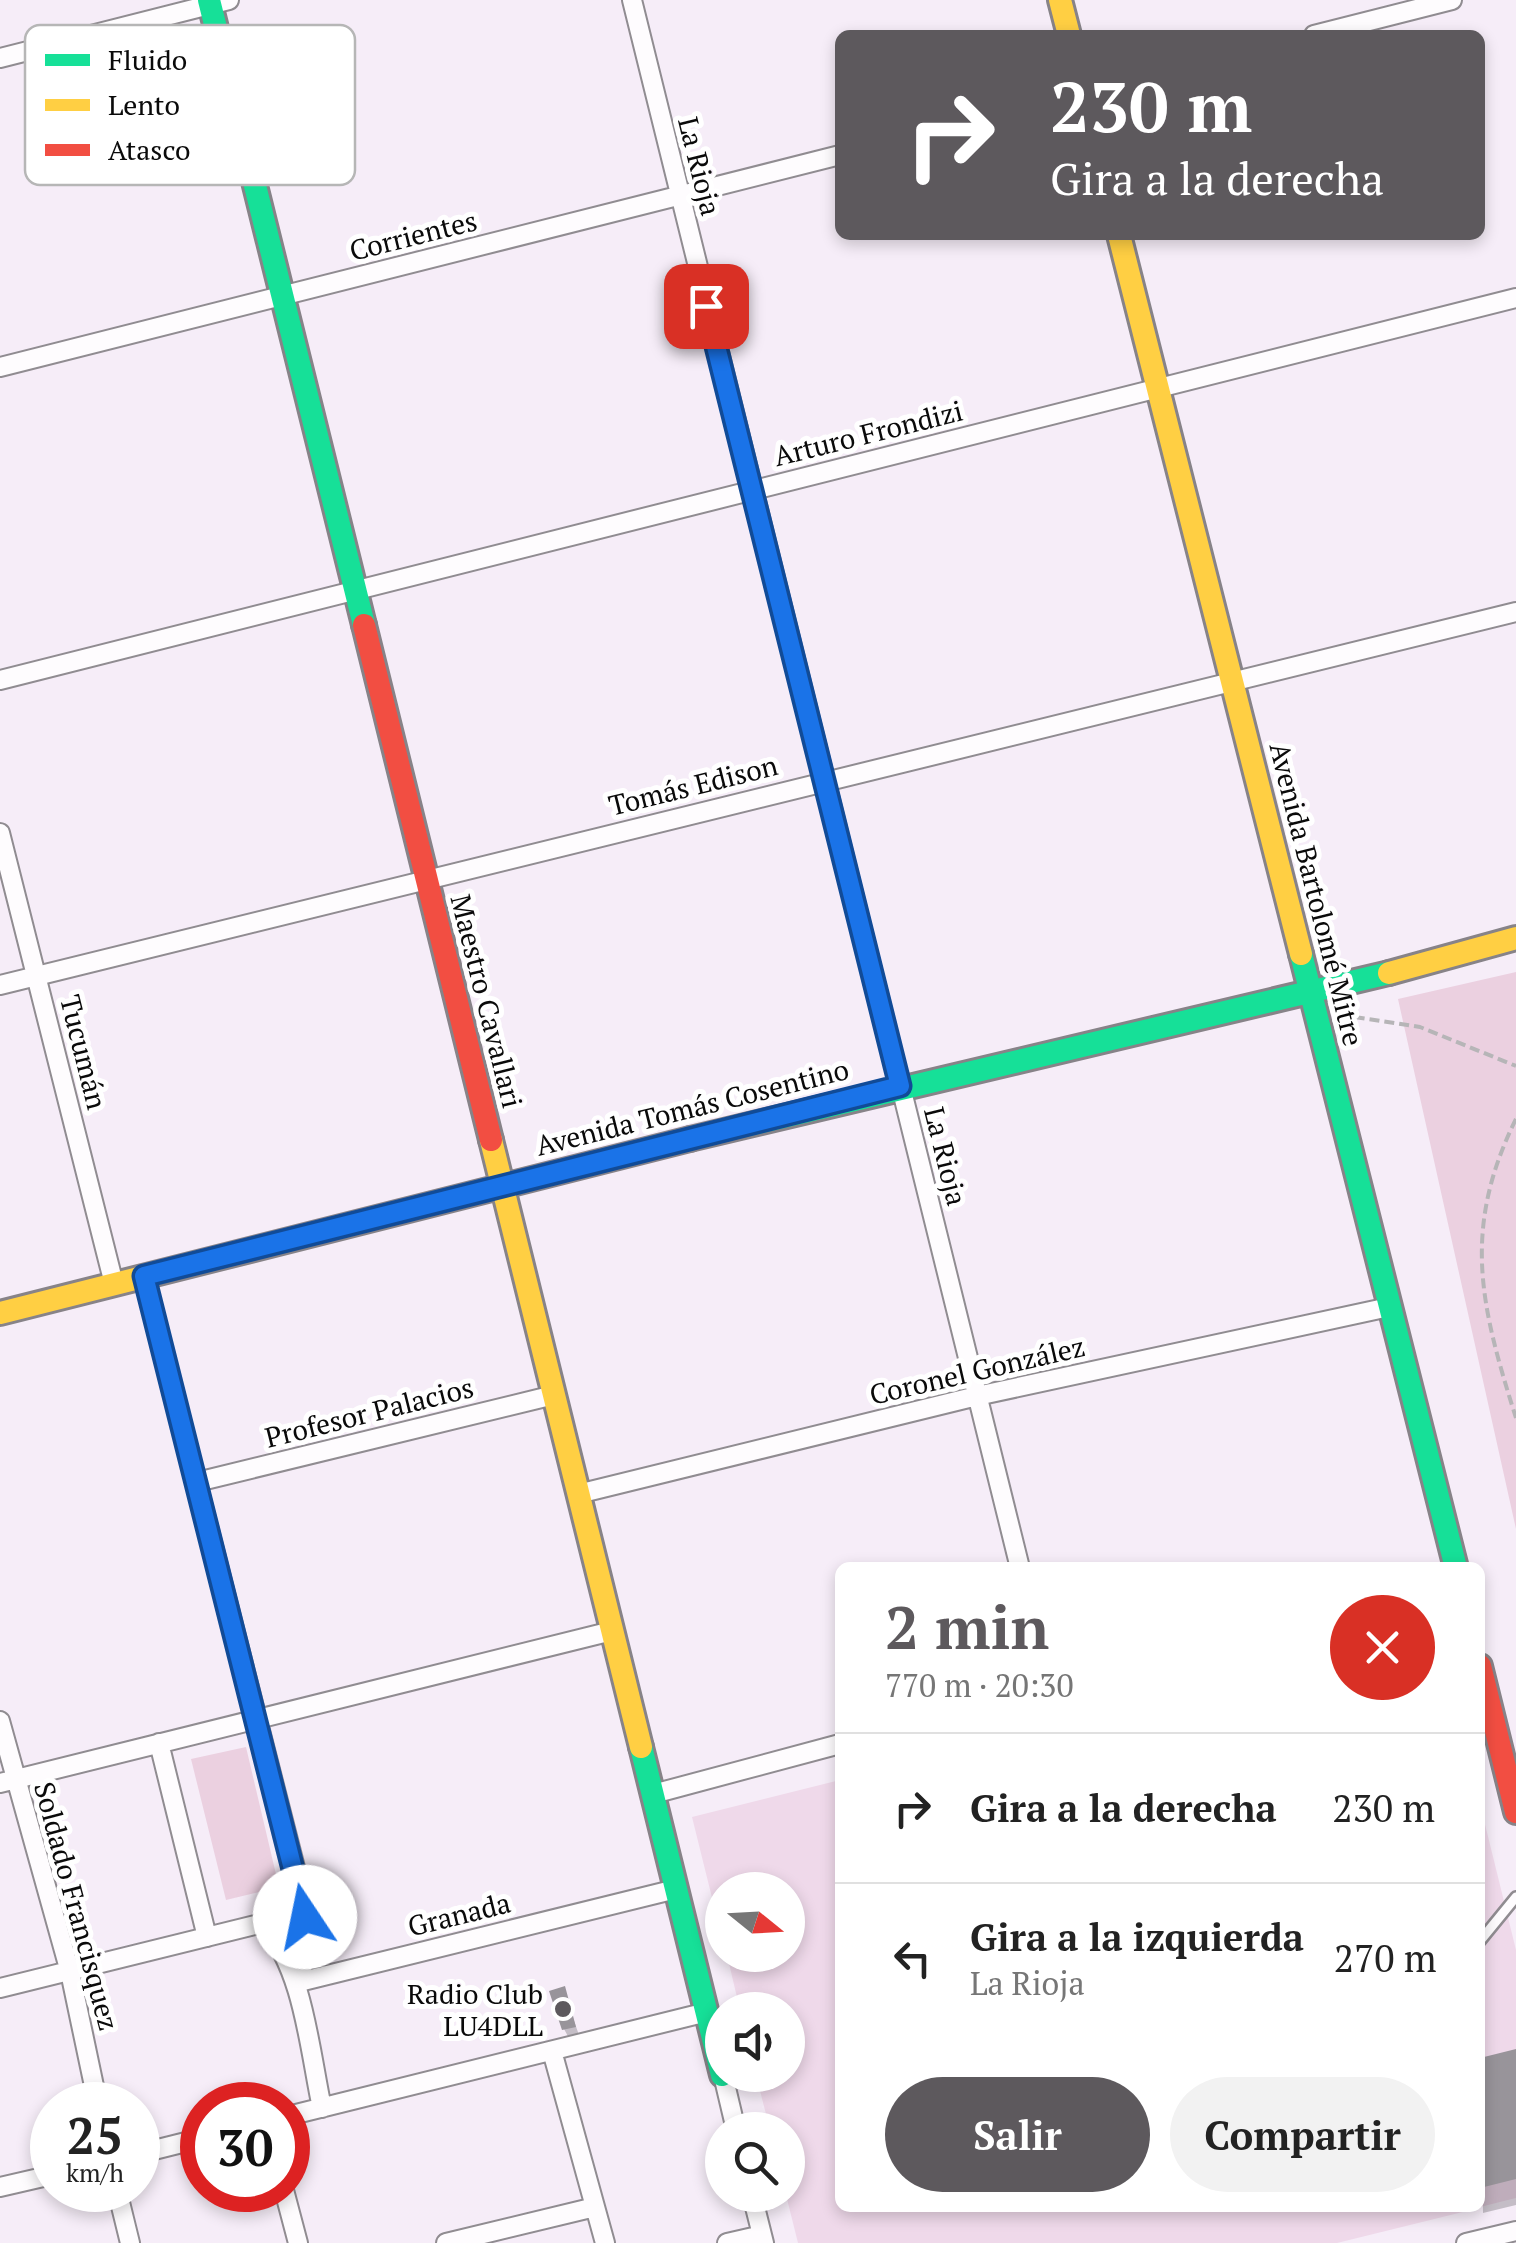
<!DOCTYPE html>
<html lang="es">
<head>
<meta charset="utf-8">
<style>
  :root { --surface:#fff; --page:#f2f2f2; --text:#222; --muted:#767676; --line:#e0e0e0; --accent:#5d595d }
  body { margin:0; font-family:"PT Serif",serif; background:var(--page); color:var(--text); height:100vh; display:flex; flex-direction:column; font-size:38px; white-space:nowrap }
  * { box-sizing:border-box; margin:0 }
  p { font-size:32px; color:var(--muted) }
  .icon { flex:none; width:55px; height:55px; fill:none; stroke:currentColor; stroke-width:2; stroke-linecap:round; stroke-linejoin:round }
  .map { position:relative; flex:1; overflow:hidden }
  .details { position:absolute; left:835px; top:1562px; width:650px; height:650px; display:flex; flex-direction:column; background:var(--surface); border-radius:15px; box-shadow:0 5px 15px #0003 }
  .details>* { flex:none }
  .banner { position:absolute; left:835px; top:30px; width:650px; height:210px; border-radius:15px; box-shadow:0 5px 15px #0003; background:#5d595d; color:#fff; overflow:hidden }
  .needle { width:65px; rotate:108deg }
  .controls { position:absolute; left:705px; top:1872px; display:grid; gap:20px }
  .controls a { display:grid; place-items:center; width:100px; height:100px; border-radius:50%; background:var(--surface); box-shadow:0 5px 15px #0003; font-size:50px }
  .speed { position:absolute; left:30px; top:2082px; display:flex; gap:20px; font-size:50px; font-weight:700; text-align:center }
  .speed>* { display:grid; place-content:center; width:130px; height:130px; border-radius:50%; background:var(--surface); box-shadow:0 5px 15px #0003; line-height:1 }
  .speed small { font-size:25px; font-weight:400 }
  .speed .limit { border:15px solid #d22; background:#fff; color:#111 }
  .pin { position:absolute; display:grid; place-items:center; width:85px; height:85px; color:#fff; margin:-42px; border-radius:20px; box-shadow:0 5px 15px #0006 }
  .me { position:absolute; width:110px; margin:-55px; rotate:349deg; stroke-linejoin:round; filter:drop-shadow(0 0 8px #0008) }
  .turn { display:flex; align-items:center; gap:35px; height:210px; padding:0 50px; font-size:45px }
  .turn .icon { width:130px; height:130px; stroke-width:2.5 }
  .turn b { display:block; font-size:70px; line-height:85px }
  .round { display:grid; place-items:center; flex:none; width:105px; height:105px; border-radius:52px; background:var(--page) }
  .head { display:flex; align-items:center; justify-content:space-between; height:170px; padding:0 50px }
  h1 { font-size:60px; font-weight:800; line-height:75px; color:var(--accent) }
  .button { display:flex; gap:20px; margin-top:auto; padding:20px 50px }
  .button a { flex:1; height:115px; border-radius:60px; background:var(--accent); color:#fff; font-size:40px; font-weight:800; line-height:115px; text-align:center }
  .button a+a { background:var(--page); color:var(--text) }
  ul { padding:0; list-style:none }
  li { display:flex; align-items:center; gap:30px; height:150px; padding:0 50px; border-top:2px solid var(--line) }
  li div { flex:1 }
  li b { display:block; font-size:38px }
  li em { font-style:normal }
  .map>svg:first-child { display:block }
  .green { fill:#ebd0e0 }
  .pitch { fill:#efd9ea }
  .shadow { fill:#0003 }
  .building { fill:#98949a }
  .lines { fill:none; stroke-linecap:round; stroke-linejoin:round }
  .lane-casing { stroke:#908c91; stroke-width:14 }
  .street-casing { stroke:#908c91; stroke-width:22 }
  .fast-casing { stroke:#878388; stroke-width:28 }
  .slow-casing { stroke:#878388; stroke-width:28 }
  .jam-casing { stroke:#878388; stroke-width:28 }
  .path { stroke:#b6b5b7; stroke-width:4; stroke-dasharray:10 5; stroke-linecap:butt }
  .lane { stroke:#fefcfe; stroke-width:9 }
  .street { stroke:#fefcfe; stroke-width:18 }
  .fast { stroke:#16e098; stroke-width:22 }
  .slow { stroke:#ffcf43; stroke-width:22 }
  .jam { stroke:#f24e42; stroke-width:22 }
  .route-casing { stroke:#114b97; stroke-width:25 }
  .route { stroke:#1a73e8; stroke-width:18 }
  .poi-dot { fill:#5d595d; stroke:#fff; stroke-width:4 }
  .labels { text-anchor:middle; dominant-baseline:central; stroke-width:10; stroke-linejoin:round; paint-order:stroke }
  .street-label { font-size:28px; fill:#0a0a0a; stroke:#fff }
  .poi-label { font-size:28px; fill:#0a0a0a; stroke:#fff; text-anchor:end }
  .key { fill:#fff; stroke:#b6b6b6; stroke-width:2.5 }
  .key-label { font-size:28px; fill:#0a0a0a }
</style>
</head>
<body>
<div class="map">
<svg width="1516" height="2243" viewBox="0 0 1516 2243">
  <rect width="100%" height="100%" fill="#f6edf8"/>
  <!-- green -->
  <path class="green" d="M1516,972v557l-118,-530z
    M246,1747l33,140 -53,13 -35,-141z"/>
  <!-- pitch -->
  <path class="pitch" d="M840,1780v428h639l-142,35h-539l-12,-48 2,-65h-18l-14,-55h32v-65h-48l-13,-55h61v-65h-66v48l-30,-121z
    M1480,1804l36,146v248l-36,9z"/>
  <!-- shadow -->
  <path class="shadow" d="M563,1989l17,49 -10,2 -6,-11z
    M1516,2052v153l-33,8 -3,-152z"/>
  <!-- building -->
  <path class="building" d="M565,1986l11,41 -14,3 -13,-39z
    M1516,2049v130l-36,9v-130z"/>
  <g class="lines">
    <defs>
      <path id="lane" d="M1480,1941l36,-44"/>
      <path id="street" d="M632,0l388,1568
        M1314,35l138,-35
        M0,58l229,-58
        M0,367l840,-212
        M0,680l1516,-382
        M0,833l114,451
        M0,985l1516,-373
        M144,1276l157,615c5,34 13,62 -6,92
        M197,1482l357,-87
        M578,1494l399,-98 412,-89
        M0,1721l70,251 28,133
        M159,1743l48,194
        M0,1783l612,-152
        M653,1794l187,-50
        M295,1983l381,-94
        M0,1988l263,-65c41,48 46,124 59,185
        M552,2051l53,192
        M723,2075l13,55
        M288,2116l419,-104
        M138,2154l64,-16
        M0,2187l52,-12
        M117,2190l13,53
        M284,2190l14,53
        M752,2195l12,48
        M446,2243l149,-36
        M727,2243l35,-8
        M1466,2243l50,-12"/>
      <path id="fast" d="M209,0l155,625
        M1301,954l155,614
        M690,1139l699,-166
        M641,1747l81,328"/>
      <path id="slow" d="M1060,0l9,35
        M1119,235l182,719
        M1389,973l127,-35
        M491,1140l150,607
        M0,1313l690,-174"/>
      <path id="jam" d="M364,625l127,515
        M1480,1666l36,146"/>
    </defs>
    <!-- lane casing -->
    <use href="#lane" class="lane-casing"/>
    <!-- street casing -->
    <use href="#street" class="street-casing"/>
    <!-- fast casing -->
    <use href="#fast" class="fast-casing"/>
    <!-- slow casing -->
    <use href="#slow" class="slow-casing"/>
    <!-- jam casing -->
    <use href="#jam" class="jam-casing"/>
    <!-- path -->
    <path class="path" d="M1351,1003l3,14 66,10 96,39
      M1516,1119c-55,111 -35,188 0,299"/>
    <!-- lane -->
    <use href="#lane" class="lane"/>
    <!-- street -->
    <use href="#street" class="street"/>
    <!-- fast -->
    <use href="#fast" class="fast"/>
    <!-- slow -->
    <use href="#slow" class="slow"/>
    <!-- jam -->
    <use href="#jam" class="jam"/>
  </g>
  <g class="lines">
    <defs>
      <path id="route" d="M305,1917l-161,-641 756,-190 -194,-780"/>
    </defs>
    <!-- route casing -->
    <use href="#route" class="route-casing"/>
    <!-- route -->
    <use href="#route" class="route"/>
  </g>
  <!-- markers -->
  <circle class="poi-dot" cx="563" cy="2009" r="10"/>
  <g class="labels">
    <!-- street labels -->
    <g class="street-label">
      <text transform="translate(700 166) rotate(76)">La Rioja</text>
      <text transform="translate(413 235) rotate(-14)">Corrientes</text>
      <text transform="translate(868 433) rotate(-14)">Arturo Frondizi</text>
      <text transform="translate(693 785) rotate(-14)">Tomás Edison</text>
      <text transform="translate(1317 894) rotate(76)">Avenida Bartolomé Mitre</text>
      <text transform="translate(487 1001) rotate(76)">Maestro Cavallari</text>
      <text transform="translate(84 1052) rotate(76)">Tucumán</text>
      <text transform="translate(692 1107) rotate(-14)">Avenida Tomás Cosentino</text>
      <text transform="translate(946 1156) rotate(76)">La Rioja</text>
      <text transform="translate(977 1370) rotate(-13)">Coronel González</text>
      <text transform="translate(369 1412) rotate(-14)">Profesor Palacios</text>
      <text transform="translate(77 1906) rotate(75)">Soldado Francisquez</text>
      <text transform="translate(459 1914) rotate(-14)">Granada</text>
    </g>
    <!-- poi labels -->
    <g class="poi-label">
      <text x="543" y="1993">Radio Club<tspan x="543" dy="32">LU4DLL</tspan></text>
    </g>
  </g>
  <!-- legend -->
  <rect x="25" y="25" width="330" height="160" rx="15" class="key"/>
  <rect x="45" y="54" width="45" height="12" fill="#16e098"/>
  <rect x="45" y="99" width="45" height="12" fill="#ffcf43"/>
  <rect x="45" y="144" width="45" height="12" fill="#f24e42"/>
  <g class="key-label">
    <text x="108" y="70">Fluido</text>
    <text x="108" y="115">Lento</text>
    <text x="108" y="160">Atasco</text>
  </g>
</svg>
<div class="controls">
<a><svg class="needle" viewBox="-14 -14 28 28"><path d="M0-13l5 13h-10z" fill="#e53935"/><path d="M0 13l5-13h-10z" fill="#767676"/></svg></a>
<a><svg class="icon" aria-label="sound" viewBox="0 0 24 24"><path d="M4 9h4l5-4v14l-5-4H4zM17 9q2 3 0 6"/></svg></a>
<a><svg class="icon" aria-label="search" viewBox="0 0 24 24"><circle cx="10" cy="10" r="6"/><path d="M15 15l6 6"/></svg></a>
</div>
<div class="speed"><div>25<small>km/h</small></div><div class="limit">30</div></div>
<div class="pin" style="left:706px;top:306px;background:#d93025"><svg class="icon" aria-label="arrive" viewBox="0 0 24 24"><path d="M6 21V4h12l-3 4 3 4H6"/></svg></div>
<svg class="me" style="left:305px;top:1917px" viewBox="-20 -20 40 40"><circle r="19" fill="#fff"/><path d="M0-13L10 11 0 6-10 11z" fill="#1a73e8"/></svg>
<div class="banner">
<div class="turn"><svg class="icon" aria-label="right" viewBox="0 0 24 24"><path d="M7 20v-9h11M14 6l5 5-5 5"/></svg><div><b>230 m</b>Gira a la derecha</div></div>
</div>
<section class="details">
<div class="head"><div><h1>2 min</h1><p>770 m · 20:30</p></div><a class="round" style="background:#d93025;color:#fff"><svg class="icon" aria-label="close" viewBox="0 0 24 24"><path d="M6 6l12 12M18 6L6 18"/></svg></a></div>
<ul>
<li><svg class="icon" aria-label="right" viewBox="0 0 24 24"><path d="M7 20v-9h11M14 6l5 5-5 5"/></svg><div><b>Gira a la derecha</b></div><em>230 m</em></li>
<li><svg class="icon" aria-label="left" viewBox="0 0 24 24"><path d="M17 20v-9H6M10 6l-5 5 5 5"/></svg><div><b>Gira a la izquierda</b><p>La Rioja</p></div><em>270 m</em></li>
</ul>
<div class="button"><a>Salir</a><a>Compartir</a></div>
</section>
</div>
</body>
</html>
